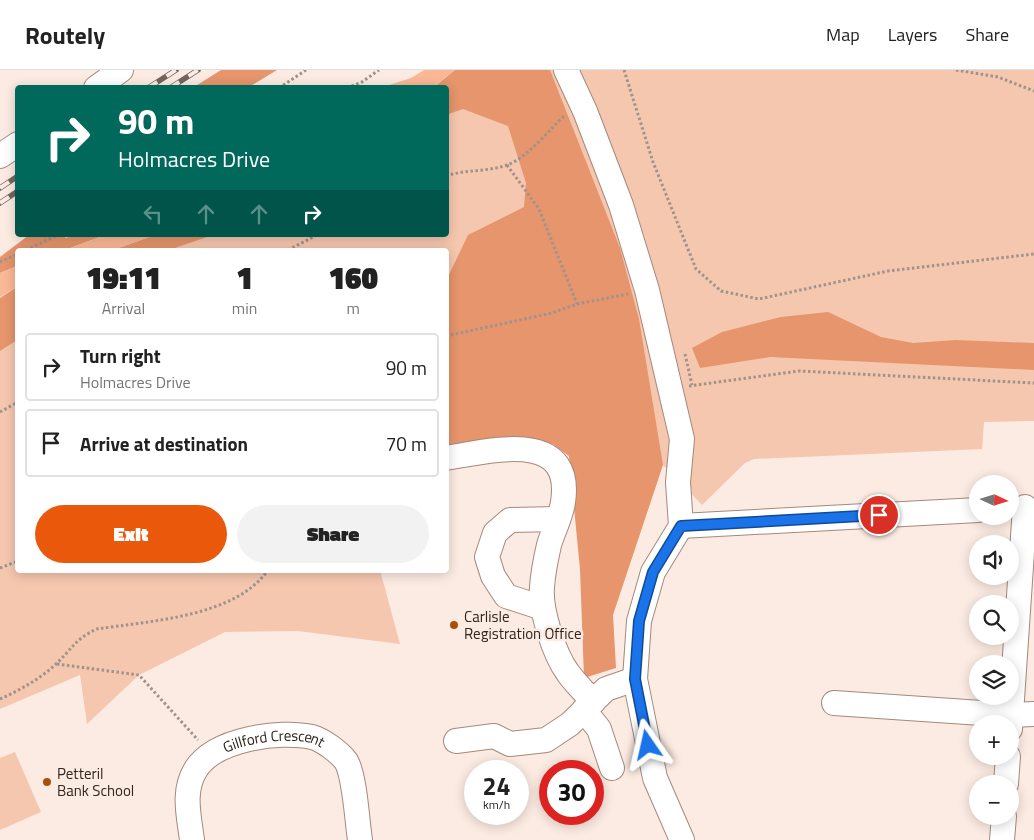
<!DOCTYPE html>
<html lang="en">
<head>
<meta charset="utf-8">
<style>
  :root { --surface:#fff; --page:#f2f2f2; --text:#222; --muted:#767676; --line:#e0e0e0; --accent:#ea580c }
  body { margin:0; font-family:"Titillium Web",sans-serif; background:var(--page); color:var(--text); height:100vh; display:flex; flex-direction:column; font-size:19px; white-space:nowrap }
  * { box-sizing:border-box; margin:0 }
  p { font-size:16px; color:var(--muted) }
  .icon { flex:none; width:28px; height:28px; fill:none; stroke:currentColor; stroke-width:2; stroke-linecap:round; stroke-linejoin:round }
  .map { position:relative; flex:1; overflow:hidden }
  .drawer { position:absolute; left:15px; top:178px; width:434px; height:325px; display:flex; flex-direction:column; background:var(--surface); border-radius:5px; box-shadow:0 2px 12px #0003 }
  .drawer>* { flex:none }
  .banner { position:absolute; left:15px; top:15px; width:434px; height:152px; border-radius:5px; box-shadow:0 2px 12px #0003; background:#00695c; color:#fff; overflow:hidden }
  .needle { width:32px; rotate:94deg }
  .controls { position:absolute; left:969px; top:405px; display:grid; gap:10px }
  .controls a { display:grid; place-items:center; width:50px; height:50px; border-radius:50%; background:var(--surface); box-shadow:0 2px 12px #0003; font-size:25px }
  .speed { position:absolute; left:464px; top:690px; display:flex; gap:10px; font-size:25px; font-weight:700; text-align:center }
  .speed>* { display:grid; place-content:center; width:65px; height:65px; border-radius:50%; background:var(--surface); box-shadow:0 2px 12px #0003; line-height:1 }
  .speed small { font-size:12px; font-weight:400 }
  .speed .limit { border:8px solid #d22; background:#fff; color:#111 }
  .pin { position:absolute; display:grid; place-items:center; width:42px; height:42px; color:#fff; margin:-21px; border:2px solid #fff; border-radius:50%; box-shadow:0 1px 5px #0007 }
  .me { position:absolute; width:55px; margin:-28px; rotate:349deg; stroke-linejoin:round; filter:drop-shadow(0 0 4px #0008) }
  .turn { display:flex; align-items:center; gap:18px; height:105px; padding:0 20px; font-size:22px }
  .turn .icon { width:65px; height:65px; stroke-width:2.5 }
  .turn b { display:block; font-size:35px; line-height:42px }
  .lanes { display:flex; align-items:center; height:48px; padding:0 20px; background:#0003; justify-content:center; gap:25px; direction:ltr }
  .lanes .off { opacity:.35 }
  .eta { display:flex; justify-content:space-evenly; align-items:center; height:85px; text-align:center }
  .eta b { font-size:30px; font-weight:800; line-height:35px }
  .action { display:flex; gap:10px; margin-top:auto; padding:10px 20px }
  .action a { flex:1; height:58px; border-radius:30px; background:var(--accent); color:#fff; font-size:20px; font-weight:800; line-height:58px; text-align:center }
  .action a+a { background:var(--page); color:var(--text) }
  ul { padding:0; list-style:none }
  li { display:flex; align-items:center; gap:15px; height:68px; margin:0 10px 8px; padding:0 10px; border:2px solid var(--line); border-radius:5px }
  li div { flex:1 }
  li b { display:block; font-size:19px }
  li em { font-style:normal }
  header { display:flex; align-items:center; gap:30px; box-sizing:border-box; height:70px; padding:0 25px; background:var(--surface); border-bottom:1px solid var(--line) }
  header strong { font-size:24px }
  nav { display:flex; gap:28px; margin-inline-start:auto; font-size:18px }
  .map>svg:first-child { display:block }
  .green { fill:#f6c7af }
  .forest { fill:#e6956c }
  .water { fill:#fbb896 }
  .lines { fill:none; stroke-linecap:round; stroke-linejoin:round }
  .minor-casing { stroke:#a4897c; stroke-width:26 }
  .path { stroke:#a1928b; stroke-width:3; stroke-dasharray:2.5 2.5; stroke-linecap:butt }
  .minor { stroke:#fff; stroke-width:24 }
  .rail-casing { stroke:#72655f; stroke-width:5.5 }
  .rail { stroke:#fcebe2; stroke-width:4; stroke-dasharray:11; stroke-linecap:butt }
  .route-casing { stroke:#114b97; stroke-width:12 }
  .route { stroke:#1a73e8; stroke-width:9 }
  .poi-dot { fill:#af4e08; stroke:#fcebe2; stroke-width:2 }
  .labels { text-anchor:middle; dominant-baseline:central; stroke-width:5; stroke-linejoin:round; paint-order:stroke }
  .poi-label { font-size:15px; fill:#302520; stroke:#fcebe2; text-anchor:start }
  .street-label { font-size:15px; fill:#302520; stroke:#fcebe2 }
</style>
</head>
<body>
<header>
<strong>Routely</strong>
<nav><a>Map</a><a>Layers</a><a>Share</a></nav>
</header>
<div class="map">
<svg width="1034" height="770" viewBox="0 0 1034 770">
  <rect width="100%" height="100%" fill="#fcebe2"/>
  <!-- green -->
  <path class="green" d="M455,0h579v351l-50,1 -2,27 -228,10 -9,4 -43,42 -39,-40 -94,-9 -16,-12 -32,-4 -75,15v-205h-333l42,-15h291v-147l-13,-1z
    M17,217l1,283h362l20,74 -102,-13 -73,1 -86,43 -52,49 -7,-49 -80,34v-411z
    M15,682l26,60 -41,18v-72z"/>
  <!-- forest -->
  <path class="forest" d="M221,0h56l-28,17h-55z
    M455,0h95l70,178 19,71 24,146 -50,150 3,53 -32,10 -4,-109 -11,-113 -16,-12 -32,-4 -75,15v-174l22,-46 56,-28 2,-24 -18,-57 -45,-17 -17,6v-27h-13z
    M29,165h37l-1,3 12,-3h28l-40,15h-47l-1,16 -17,7v-16z
    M155,165h58l-44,15h-56z
    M17,217v53l-17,11v-53z
    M828,242l53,25 32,6 43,-3 78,3v27l-264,-13 -70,11 -8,-20 30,-16 59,-15z"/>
  <!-- water -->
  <path class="water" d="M424,0h31l-22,17h-50l28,-9z
    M105,165h50l-42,15h-48z
    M17,196v21l-17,10v-24z"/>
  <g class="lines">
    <defs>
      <g id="minor">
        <path d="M566,0l19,41 36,94 26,85 35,149 -4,43 3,44 -28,46 -14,49 -4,58 20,99 27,62"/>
        <path d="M96,18l25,-18"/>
        <path d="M0,86l18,-12"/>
        <path d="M446,388c44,-7 128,-30 117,44 -2,15 -10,29 -14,43 -3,13 -6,28 -7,42 -2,23 12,67 26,86 7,10 17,19 25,29"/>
        <path d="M681,456l297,-16"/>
        <path d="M543,538l-37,-12 -13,-20 -6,-19 8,-24 15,-13 48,-1"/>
        <path d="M834,633l177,12 23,-1"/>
        <path d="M584,640l15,19 13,39"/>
        <path d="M1010,659l15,-222"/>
        <path d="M456,671l38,-5 16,8 36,-4 24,-16 36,-35 29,-10"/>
        <path d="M1006,714l2,-28"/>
        <path id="s1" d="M192,770c-3,-24 -10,-49 4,-71 19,-30 83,-39 116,-32 11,3 27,15 34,24 9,15 11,60 14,79"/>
        <path d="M1002,770l2,-24"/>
      </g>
    </defs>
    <!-- minor casing -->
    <use href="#minor" class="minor-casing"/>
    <!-- path -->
    <path class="path" d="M624,0l29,92 43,107 25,22 38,8 129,-28 146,-17
      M956,0l42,7 36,14
      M279,18l27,-18
      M347,18l15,-6 17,-12
      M507,95l32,44 38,95
      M446,106c20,-7 42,-4 61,-11 19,-6 43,-36 58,-50
      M26,180l32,-15
      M288,180l29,-15
      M0,192l18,-8
      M446,266l106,-23 25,-9 51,-10
      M685,284l7,31
      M689,316l110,-15 235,12
      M0,342l18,-10
      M0,498l18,-7
      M57,594l82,11 59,65
      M0,629c20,-9 40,-20 56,-35 16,-15 20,-26 41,-35 52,-8 139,-12 171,-59"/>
    <!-- minor -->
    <use href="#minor" class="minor"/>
    <defs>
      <path id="rail" d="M148,18l28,-18
        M170,18l28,-18
        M0,118l18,-12
        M0,133l18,-12"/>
    </defs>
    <!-- rail casing -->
    <use href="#rail" class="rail-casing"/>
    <!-- rail -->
    <use href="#rail" class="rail"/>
  </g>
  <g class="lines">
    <defs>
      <path id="route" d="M648,675l-13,-66 4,-58 14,-49 28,-46 198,-11"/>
    </defs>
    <!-- route casing -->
    <use href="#route" class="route-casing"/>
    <!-- route -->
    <use href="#route" class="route"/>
  </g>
  <!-- markers -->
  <g class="poi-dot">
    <circle cx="454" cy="555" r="5"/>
    <circle cx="47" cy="712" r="5"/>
  </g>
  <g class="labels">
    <!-- poi labels -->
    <g class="poi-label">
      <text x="464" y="546">Carlisle<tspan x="464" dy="17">Registration Office</tspan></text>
      <text x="57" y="703">Petteril<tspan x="57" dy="17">Bank School</tspan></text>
    </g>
    <!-- street labels -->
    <g class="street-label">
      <text stroke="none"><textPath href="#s1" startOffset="160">Gillford Crescent</textPath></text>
    </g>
  </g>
</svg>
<div class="controls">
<a><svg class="needle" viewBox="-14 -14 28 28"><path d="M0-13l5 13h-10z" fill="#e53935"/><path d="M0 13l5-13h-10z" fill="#767676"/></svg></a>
<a><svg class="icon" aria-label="sound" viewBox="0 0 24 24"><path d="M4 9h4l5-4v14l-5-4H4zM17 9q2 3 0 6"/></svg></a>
<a><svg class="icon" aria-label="search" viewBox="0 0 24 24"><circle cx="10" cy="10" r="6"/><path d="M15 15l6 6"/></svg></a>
<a><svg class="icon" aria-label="layers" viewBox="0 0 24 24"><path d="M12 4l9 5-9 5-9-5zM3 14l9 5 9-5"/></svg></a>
<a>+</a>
<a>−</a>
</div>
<div class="speed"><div>24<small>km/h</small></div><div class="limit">30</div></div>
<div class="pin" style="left:879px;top:445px;background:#d93025"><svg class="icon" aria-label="arrive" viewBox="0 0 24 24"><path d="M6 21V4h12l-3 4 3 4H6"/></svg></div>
<svg class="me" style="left:648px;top:675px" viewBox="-20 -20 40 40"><path d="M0-17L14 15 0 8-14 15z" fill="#1a73e8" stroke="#fff" stroke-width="4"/></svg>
<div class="banner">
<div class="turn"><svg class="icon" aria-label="right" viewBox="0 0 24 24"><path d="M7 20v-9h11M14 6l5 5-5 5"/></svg><div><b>90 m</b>Holmacres Drive</div></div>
<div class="lanes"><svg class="icon off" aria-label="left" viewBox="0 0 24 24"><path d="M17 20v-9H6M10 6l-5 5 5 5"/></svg><svg class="icon off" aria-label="ahead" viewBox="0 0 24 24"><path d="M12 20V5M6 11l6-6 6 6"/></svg><svg class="icon off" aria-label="ahead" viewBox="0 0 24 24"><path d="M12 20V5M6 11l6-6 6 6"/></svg><svg class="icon" aria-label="right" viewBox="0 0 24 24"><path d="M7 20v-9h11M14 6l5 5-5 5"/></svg></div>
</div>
<section class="drawer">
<div class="eta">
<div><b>19:11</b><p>Arrival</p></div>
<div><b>1</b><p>min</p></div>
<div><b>160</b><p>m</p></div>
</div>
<ul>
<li><svg class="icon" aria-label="right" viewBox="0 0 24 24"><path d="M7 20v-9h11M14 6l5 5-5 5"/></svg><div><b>Turn right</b><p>Holmacres Drive</p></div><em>90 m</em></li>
<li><svg class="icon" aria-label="arrive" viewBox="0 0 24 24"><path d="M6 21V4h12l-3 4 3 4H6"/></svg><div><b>Arrive at destination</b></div><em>70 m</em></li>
</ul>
<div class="action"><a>Exit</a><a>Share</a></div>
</section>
</div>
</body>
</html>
